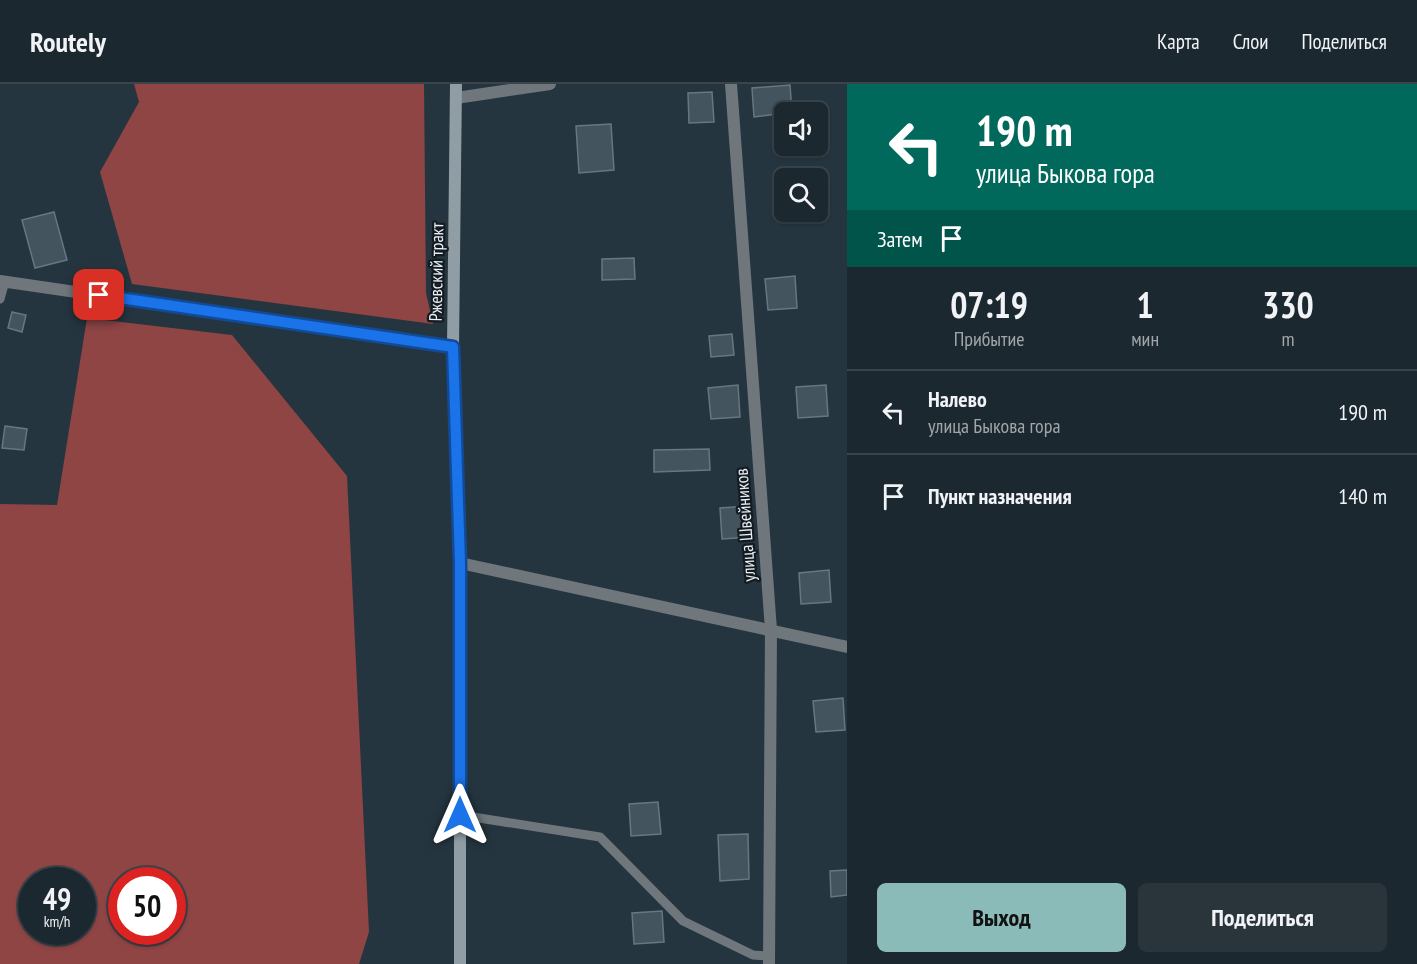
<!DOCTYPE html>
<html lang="ru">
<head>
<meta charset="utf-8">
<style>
  :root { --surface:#1c282f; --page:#29343b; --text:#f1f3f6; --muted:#a0a6aa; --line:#3a444b; --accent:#8bbbb9 }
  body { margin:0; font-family:"PT Sans Narrow",sans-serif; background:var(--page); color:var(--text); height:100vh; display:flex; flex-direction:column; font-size:22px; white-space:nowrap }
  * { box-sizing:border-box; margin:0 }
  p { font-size:20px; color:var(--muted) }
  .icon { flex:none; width:33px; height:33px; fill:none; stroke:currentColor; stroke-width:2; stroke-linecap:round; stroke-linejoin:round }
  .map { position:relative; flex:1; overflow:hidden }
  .drawer { display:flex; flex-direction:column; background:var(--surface); width:570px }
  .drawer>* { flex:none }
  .banner { background:#00695c; color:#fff; overflow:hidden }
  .fabs { position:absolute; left:774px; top:18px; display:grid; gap:12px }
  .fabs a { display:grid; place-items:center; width:54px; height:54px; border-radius:9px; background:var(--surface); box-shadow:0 2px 4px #0004,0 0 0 2px var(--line); font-size:30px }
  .speed { position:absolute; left:18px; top:783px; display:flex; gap:12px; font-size:30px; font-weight:700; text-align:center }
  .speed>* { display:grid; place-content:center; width:78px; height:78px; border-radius:50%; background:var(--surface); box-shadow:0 2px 4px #0004,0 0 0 2px var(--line); line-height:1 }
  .speed small { font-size:15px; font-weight:400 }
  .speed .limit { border:9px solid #d22; background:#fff; color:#111 }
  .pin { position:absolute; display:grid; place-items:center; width:51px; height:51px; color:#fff; margin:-26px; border-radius:12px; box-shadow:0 3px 9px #0006 }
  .me { position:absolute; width:66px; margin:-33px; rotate:0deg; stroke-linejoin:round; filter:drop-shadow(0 0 4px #0008) }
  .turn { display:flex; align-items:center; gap:21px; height:126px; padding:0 30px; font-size:27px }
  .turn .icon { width:78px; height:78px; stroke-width:2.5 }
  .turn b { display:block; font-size:42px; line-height:51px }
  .then { display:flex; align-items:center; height:57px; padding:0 30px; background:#0003; gap:12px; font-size:22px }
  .eta { display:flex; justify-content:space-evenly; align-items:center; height:102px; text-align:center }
  .eta b { font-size:36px; font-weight:800; line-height:42px }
  .cta { display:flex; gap:12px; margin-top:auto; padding:12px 30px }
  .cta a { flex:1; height:69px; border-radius:9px; background:var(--accent); color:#111; font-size:24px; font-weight:800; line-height:69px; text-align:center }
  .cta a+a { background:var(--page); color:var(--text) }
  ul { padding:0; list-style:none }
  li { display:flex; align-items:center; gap:18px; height:84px; padding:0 30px; border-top:2px solid var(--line) }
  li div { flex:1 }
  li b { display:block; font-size:22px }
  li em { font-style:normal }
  header { display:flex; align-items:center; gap:36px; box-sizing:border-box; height:84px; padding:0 30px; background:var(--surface); border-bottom:2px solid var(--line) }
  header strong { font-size:28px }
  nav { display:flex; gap:33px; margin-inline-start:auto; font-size:21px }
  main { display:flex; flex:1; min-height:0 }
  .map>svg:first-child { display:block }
  .forest { fill:#8e4544; fill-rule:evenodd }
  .building { fill:#44545f; stroke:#657782; stroke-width:1.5 }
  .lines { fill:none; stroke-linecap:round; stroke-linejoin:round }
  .service { stroke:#6f777c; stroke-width:9 }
  .minor { stroke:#6f777c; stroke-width:12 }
  .secondary { stroke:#919da5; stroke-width:12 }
  .route-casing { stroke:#114b97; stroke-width:15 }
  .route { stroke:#1a73e8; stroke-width:10 }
  .labels { text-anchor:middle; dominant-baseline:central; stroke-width:4.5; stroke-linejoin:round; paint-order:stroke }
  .street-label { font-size:18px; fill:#e7f0f7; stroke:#141b20 }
</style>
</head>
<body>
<header>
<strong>Routely</strong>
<nav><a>Карта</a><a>Слои</a><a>Поделиться</a></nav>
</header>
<main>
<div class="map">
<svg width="847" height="880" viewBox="0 0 847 880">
  <rect width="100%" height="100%" fill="#25353f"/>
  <!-- forest -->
  <path class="forest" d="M134,0h290l2,209 7,31 -301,-40 -32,-112 39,-70z
    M87,234l145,17 115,141 22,456 -10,32h-359v-460l57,1zM32,796h50v52h-50zM122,796h50v52h-50z"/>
  <!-- building -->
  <path class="building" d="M790,1l2,27 -38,5 -2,-29z
    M712,8l2,30 -25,1 -1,-30z
    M611,40l3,46 -35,3 -3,-47z
    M54,128l13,48 -32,8 -13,-48z
    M634,174l1,21 -33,1v-21z
    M795,192l2,32 -29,2 -3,-31z
    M12,228l14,3 -4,17 -14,-4z
    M732,250l2,21 -23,2 -2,-21z
    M738,301l2,32 -29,2 -3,-31z
    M826,301l2,31 -30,2 -2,-31z
    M5,342l22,3 -3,21 -22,-2z
    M709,365l1,21 -56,2v-22z
    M749,422l2,31 -29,2 -2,-31z
    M829,486l2,32 -30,2 -2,-31z
    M843,614l2,32 -29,2 -3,-31z
    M658,718l3,32 -30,2 -2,-32z
    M748,750l1,45 -29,2 -2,-46z
    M847,786v25l-16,2 -1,-26z
    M662,827l2,31 -30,2 -2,-31z"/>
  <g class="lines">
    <!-- service -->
    <path class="service" d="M0,215l5,-18
      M460,731l140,22 83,84 70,34 16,1"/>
    <!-- minor -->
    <path class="minor" d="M731,0l40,546 -2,334
      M456,14l94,-14
      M0,197l453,66
      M460,479l387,84"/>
    <!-- secondary -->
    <path class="secondary" d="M456,0l-3,263 7,216v401"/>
  </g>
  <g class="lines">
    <defs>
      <path id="route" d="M99,211l354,52 7,216v252"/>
    </defs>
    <!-- route casing -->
    <use href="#route" class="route-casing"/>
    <!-- route -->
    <use href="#route" class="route"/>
  </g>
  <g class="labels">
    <!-- street labels -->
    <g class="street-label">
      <text transform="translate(436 188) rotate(-89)">Ржевский тракт</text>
      <text transform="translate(745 441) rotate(-94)">улица Швейников</text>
    </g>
  </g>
</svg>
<div class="fabs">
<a><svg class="icon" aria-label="sound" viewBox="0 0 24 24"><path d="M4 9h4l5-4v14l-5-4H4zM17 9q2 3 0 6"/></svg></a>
<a><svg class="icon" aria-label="search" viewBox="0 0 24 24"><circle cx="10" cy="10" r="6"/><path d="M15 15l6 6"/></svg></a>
</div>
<div class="speed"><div>49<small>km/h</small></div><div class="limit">50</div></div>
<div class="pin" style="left:99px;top:211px;background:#d93025"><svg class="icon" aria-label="arrive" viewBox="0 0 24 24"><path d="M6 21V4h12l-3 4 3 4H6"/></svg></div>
<svg class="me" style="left:460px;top:731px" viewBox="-20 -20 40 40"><path d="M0-17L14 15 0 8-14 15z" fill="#1a73e8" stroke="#fff" stroke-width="4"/></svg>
</div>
<section class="drawer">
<div class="banner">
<div class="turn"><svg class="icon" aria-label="left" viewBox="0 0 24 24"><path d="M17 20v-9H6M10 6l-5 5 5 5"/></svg><div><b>190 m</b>улица Быкова гора</div></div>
<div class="then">Затем<svg class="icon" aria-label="arrive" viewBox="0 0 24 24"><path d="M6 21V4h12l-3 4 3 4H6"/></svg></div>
</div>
<div class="eta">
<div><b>07:19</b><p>Прибытие</p></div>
<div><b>1</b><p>мин</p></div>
<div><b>330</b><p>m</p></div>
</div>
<ul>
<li><svg class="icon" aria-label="left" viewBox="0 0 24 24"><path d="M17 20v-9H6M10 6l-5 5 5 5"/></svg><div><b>Налево</b><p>улица Быкова гора</p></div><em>190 m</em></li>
<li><svg class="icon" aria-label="arrive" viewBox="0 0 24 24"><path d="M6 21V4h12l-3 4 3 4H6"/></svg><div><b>Пункт назначения</b></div><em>140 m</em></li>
</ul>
<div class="cta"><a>Выход</a><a>Поделиться</a></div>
</section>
</main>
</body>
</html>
